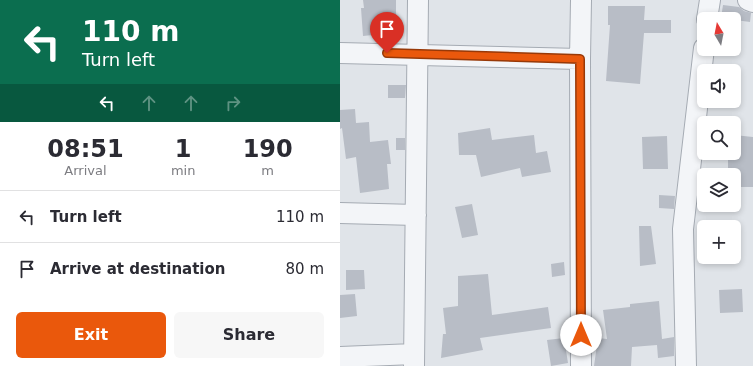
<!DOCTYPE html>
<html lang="en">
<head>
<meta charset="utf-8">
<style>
  :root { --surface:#fff; --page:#f7f7f7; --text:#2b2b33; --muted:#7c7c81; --line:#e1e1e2; --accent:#ea580c }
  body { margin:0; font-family:"DejaVu Sans",sans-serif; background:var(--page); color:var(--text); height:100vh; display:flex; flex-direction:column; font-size:15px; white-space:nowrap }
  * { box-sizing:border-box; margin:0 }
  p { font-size:13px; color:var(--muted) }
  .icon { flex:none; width:22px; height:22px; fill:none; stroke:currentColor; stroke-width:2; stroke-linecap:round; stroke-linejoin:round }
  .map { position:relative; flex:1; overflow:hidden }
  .side { display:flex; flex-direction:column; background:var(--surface); width:340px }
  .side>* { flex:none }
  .hud { background:#0b6e4f; color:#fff; overflow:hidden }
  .needle { width:26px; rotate:350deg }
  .buttons { position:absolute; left:357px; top:12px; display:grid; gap:8px }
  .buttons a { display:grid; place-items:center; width:44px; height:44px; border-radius:6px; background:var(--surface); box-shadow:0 2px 6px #0003; font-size:20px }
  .pin { position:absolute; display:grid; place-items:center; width:34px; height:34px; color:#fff; margin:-41px -17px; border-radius:50% 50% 50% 0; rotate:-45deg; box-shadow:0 0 4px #0007 }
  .pin .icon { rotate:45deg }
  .me { position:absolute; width:44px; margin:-22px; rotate:0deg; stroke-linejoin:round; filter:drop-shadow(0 0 3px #0008) }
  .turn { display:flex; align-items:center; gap:14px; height:84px; padding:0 16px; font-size:18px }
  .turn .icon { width:52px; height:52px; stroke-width:2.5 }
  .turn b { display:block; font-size:28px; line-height:34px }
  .lanes { display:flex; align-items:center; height:38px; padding:0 16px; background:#0003; justify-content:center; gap:20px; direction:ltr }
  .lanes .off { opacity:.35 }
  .eta { display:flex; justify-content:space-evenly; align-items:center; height:68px; text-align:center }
  .eta b { font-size:24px; font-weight:800; line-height:28px }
  .action { display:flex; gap:8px; margin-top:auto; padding:8px 16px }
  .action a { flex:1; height:46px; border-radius:6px; background:var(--accent); color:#fff; font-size:16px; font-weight:800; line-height:46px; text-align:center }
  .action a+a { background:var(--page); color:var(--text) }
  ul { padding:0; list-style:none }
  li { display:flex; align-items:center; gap:12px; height:52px; padding:0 16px; border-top:1px solid var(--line) }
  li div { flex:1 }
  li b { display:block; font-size:15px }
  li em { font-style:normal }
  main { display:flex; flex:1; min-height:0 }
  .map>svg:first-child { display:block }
  .building { fill:#b8bdc6 }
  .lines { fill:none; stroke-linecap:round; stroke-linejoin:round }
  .minor-casing { stroke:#a5abb3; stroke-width:22 }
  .minor { stroke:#f3f5f8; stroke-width:20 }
  .route-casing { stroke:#983908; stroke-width:10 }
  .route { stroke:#ea580c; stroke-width:7 }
</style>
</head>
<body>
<main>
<section class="side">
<div class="hud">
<div class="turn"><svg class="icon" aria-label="left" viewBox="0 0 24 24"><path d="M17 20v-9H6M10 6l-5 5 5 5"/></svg><div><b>110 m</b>Turn left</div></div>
<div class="lanes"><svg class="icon" aria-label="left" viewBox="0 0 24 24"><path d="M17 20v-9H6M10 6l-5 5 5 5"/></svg><svg class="icon off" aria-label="ahead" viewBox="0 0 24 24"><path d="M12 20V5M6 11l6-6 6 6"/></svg><svg class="icon off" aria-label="ahead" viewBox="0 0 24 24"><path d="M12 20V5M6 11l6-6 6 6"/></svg><svg class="icon off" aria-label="right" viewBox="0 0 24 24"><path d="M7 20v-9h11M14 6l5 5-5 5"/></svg></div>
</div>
<div class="eta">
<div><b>08:51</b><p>Arrival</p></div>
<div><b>1</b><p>min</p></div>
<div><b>190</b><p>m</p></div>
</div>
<ul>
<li><svg class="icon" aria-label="left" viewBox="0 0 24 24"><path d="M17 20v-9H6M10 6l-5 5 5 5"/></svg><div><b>Turn left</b></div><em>110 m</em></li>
<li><svg class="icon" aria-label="arrive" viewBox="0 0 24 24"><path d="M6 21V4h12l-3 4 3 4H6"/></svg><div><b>Arrive at destination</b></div><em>80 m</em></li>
</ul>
<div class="action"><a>Exit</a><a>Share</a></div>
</section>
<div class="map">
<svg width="413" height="366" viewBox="0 0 413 366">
  <rect width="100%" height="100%" fill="#e0e4e9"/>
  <!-- building -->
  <path class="building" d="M23,0h33v36h-13v-2l-20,2 -2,-28h3z
    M383,5l16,2 5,4 7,2 -1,9 -29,-4z
    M268,6h37l-1,14h27v13h-27l-4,51 -34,-3 4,-56h-2z
    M48,85h18l-1,13h-17z
    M15,109l1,14 13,-1 1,20 18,-2 3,24h-4l2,25 -29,4 -4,-36 -10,2 -4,-31 -2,1v-19z
    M150,128l2,12 42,-5 2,18 11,-2 4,21 -29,5 -2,-9 -39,9 -5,-22h-17l-1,-22z
    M394,135l19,2v50h-19v-12h-6v-22h6z
    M327,136l1,33h-25l-1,-32z
    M56,138h9v12h-9z
    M319,195l16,1 -1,13 -15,-1z
    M132,204l6,31 -16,3 -7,-31z
    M299,226h12l5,38 -16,2z
    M224,262l1,13 -13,2 -1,-13z
    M6,270h18l1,19 -19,1z
    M148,274l4,41 56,-8 3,21 -71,10 3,12 -42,8 2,-24h3l-3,-26 15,-2v-30z
    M402,289l1,23 -23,1 -1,-23z
    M15,294l2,22 -17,2v-23z
    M319,301l3,38 12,-2v19l-16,2 -1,-13 -25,2 -1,19h-37l4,-28 9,1 -4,-29 27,-3v-3z
    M224,338l4,25 -17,3 -4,-26z"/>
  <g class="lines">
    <defs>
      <path id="minor" d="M408,0l5,2
        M367,19l3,-19
        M0,53l240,6
        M0,213l76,2
        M0,357l74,-3
        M74,366l4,-366
        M241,366l-1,-307 1,-59
        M346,366l-3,-137 21,-181"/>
    </defs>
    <!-- minor casing -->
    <use href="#minor" class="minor-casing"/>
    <!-- minor -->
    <use href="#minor" class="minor"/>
  </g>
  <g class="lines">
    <defs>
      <path id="route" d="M47,53l193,6 1,276"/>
    </defs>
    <!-- route casing -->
    <use href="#route" class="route-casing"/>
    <!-- route -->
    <use href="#route" class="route"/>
  </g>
</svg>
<div class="buttons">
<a><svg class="needle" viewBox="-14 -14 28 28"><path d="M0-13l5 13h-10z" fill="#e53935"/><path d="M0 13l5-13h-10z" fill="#7c7c81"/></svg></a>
<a><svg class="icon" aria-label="sound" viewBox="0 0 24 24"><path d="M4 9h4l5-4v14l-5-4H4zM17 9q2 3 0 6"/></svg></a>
<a><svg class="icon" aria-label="search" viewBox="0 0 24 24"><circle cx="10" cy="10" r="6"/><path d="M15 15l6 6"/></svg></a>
<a><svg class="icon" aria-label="layers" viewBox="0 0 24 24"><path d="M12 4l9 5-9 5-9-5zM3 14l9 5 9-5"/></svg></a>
<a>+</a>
</div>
<div class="pin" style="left:47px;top:53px;background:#d93025"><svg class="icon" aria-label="arrive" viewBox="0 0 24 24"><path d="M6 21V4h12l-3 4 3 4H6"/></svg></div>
<svg class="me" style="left:241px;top:335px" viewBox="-20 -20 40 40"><circle r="19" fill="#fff"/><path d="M0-13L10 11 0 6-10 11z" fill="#ea580c"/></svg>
</div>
</main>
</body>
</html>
